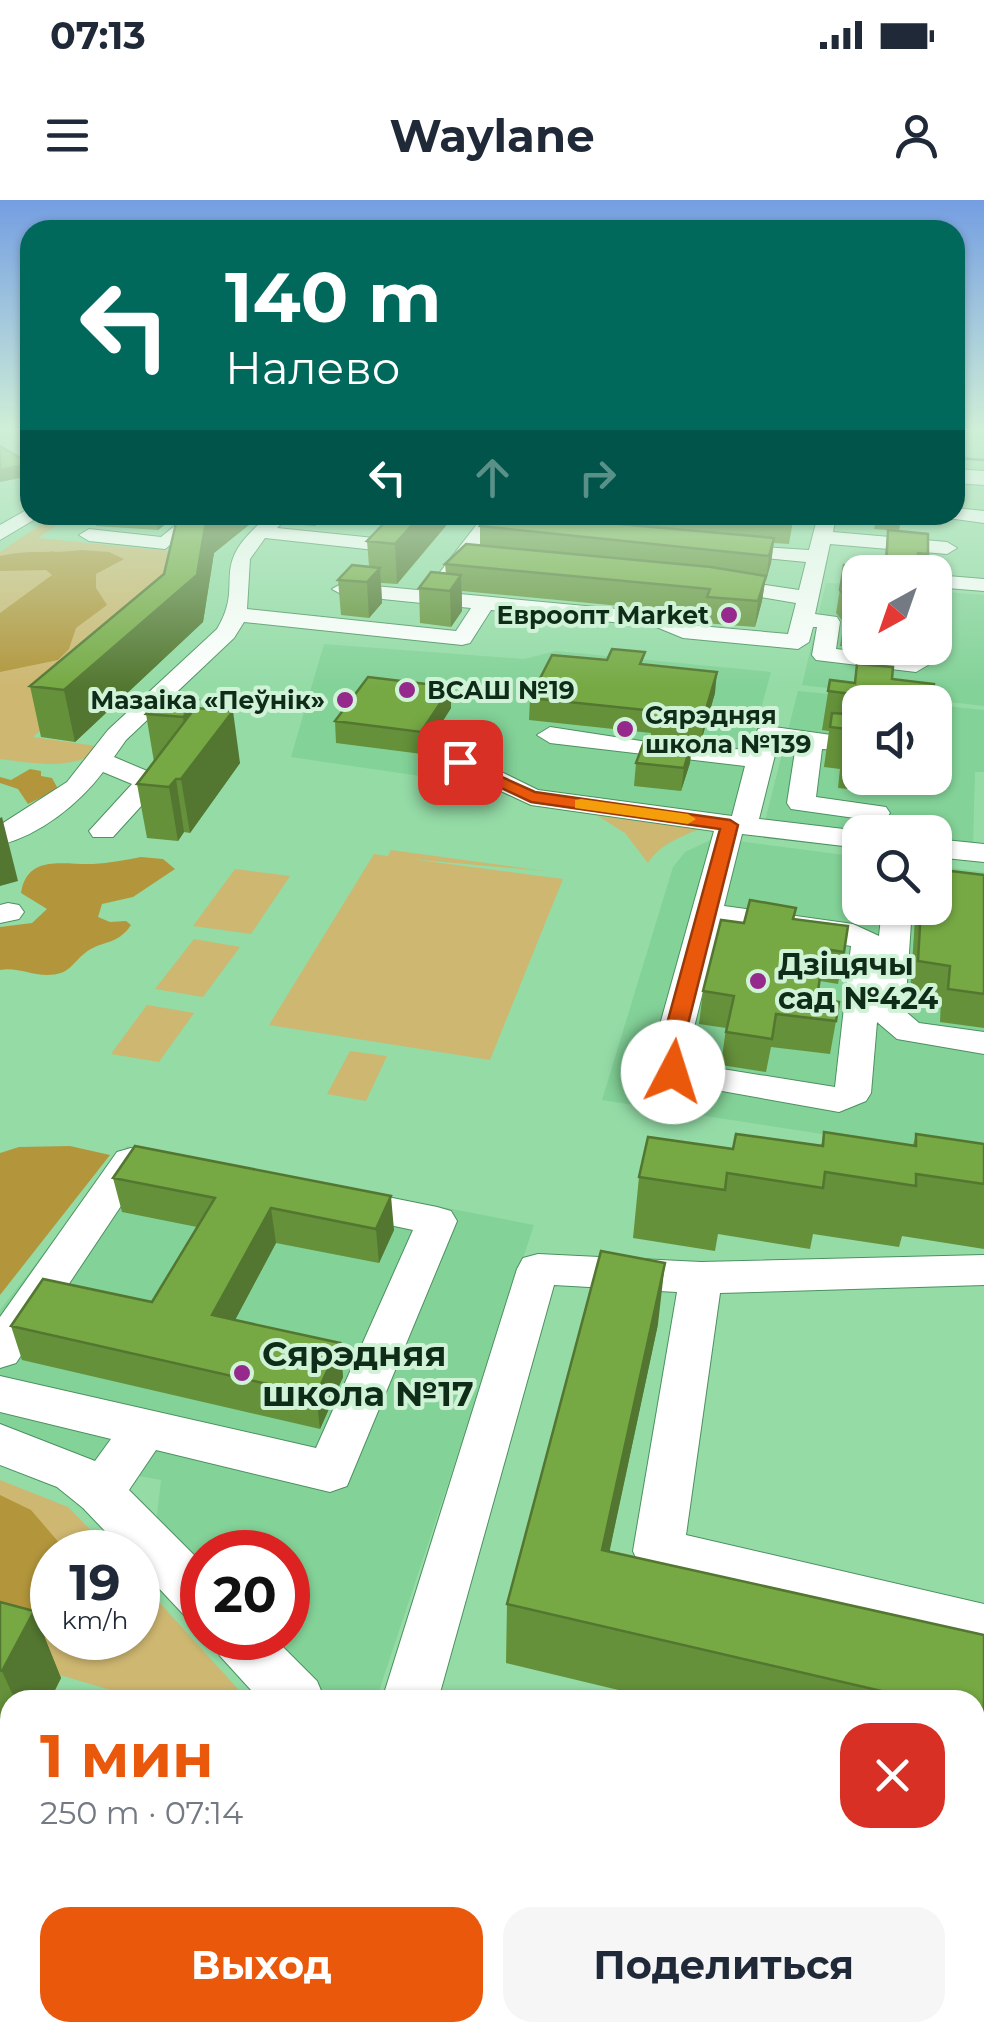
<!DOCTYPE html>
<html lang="ru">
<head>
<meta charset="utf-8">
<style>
  :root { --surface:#fff; --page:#f6f6f7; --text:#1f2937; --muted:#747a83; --accent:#ea580c }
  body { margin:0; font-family:Montserrat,sans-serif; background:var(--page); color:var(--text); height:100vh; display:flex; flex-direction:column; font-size:38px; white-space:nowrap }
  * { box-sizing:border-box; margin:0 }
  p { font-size:32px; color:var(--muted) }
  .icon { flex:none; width:55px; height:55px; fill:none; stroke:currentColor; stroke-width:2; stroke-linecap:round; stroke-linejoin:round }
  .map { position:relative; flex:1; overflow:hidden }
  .side { position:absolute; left:0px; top:1490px; width:985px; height:352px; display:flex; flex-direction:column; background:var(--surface); border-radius:30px 30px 0 0; box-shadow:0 2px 8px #0004 }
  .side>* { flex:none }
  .top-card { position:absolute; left:20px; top:20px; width:945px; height:305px; border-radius:30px; box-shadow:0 2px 8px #0004; background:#00695c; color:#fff; overflow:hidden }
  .needle { width:65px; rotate:220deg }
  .controls { position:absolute; left:842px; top:355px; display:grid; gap:20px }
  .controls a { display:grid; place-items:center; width:110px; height:110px; border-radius:20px; background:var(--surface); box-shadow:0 2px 8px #0004; font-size:50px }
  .speed { position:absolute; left:30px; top:1330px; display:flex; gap:20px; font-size:50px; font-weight:700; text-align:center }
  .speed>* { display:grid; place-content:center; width:130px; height:130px; border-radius:50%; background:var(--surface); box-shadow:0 2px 8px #0004; line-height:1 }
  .speed small { font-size:25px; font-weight:400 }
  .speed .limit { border:15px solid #d22; background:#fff; color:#111 }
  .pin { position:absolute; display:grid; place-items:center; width:85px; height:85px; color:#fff; margin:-42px; border-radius:20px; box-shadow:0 5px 15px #0006 }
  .me { position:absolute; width:110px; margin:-55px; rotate:5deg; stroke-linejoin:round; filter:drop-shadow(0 0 8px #0008) }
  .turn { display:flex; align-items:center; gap:35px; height:210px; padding:0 40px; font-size:45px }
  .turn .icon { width:130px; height:130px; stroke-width:2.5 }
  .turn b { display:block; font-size:70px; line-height:85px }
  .lanes { display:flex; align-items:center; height:95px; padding:0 40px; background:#0003; justify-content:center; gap:50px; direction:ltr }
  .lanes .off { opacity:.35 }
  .round { display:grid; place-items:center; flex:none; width:105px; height:105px; border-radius:30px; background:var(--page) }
  .head { display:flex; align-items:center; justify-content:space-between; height:170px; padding:0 40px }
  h1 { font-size:60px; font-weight:700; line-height:75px; color:var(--accent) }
  .cta { display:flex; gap:20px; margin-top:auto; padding:20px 40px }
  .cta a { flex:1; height:115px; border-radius:30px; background:var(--accent); color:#fff; font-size:40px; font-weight:700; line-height:115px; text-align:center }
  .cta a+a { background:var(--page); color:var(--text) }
  .status { display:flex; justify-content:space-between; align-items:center; height:70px; padding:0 50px; background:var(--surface); direction:ltr }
  .status svg { height:28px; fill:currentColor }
  header { display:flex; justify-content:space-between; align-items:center; height:130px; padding:0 40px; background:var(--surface); font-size:45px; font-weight:700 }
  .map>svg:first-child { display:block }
  .built { fill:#83d298 }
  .green { fill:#ceb771 }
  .forest { fill:#b3963c }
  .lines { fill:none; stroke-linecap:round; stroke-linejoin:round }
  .minor-casing { stroke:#4c9160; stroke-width:2 }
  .major-casing { stroke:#4c9160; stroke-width:2 }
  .minor { fill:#fff; fill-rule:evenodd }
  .major { fill:#fff; fill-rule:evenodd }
  .tram { stroke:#406d4d; stroke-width:2.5 }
  .wall { fill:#65913a }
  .shaded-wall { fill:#537630 }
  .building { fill:#76a944; stroke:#537630; stroke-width:2.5 }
  .route { fill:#ea580c; stroke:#983908; stroke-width:2.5 }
  .slow { fill:#f59e0b }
  .poi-dot { fill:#952a8c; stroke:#d0f3d7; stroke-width:4 }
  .labels { text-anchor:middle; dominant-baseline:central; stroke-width:8; stroke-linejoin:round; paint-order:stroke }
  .far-poi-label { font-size:25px; font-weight:bold; fill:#0f2c18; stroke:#d0f3d7; text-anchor:end }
  .poi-label { font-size:30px; font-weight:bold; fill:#0f2c18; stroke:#d0f3d7; text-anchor:start }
  .near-poi-label { font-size:35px; font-weight:bold; fill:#0f2c18; stroke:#d0f3d7; text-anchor:start }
</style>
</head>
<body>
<div class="status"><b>07:13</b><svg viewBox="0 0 49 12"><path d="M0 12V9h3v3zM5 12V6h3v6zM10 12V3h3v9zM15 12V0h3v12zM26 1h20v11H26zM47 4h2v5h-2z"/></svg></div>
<header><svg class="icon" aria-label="menu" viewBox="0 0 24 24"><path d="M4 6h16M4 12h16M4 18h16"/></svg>Waylane<svg class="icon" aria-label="person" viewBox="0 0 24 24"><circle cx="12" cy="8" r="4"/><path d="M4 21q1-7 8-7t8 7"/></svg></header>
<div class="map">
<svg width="984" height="1842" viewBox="0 0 984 1842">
  <rect width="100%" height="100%" fill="#94dba6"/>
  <!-- built -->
  <path class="built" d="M826,383l34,1v64h75v-57l49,4v111l-182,-21z
    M324,444l200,15 32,-8 215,21 -39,142 -8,4 -185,-26 -44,-25 -48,13 -156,-23z
    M798,491l115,11h-53v76h75v-73l49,5v62h-9l-2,72 -38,-4v-8h-67l-103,-11z
    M715,638l145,19v51h75v-42l49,6v287l-382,-59 71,-233 12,-15z
    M127,946l407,79 -158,475h-55l-58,-62h25v-86h-86v22l-46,-50 5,-44 -55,-10 -106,-33v-127z"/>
  <!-- green -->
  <path class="green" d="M55,315h18l-35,23 141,14 -16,69 -130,116 70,10c-28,25 -70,16 -103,12v-207z
    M598,616l101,13c-20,9 -39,15 -51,34l-23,-30z
    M391,650l153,21 -134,-12 153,20 -73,181 -221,-35 105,-171 14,2z
    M235,669l55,7 -39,58 -58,-8z
    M194,739l46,8 -37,50 -48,-8z
    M147,805l47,8 -35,49 -48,-8z
    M350,851l37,5 -21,45 -39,-7z
    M0,1280l68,27 44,45h-60v86h86v-59l110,121h-137l6,-8 -117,-35z"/>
  <!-- forest -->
  <path class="forest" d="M82,350l27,2 15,7 -28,15v14l11,17 -31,23 -7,21 -11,11 -58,12v-59l52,-38 -6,-5 -46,1v-15c27,-7 54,-2 82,-6z
    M30,569l11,2v5l11,2 6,11 -30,15 -10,-15 -18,-6v-6l11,3z
    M141,657l22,2 12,10 -42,28 -31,7 -4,13 12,5 16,-1 5,4c-14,21 -30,15 -46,28 -13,10 -15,22 -38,22 -17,0 -30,-8 -47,-5v-43l32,-4 15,-14 -26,-16c6,-39 42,-28 72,-29 16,-1 33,-4 48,-7z
    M70,946l40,9 -110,140v-142l19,-6z
    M0,1295l31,15 36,42h-15v81l-16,12 -36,-2z
    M975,1667l9,2v134l-9,-2z"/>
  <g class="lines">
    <defs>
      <path id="minor" d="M30,308v7h9l-2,3 -37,22v-15z
        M955,308l29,3v12l-36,-5 -2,-3h9z
        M188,315h21l-44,34 -76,-8 -10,-6 10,-6 72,8z
        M270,315h20l-13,13 107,11 10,6 -10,6 -119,-13 -15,21 -3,50 209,22 15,-23 -128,-13 -11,-6 11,-6 316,30 29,12 100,9 8,-31 -83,-14 -10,-6 10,-6 86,13 7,-28 -84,-8 -10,-6 3,-4 94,6 9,-35h18l-3,17 114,10 10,6 -10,6 -117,-10 -15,70 22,3 3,5 -4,27 69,8 1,-9h22v17l-12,7 -100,-12 -4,-5 5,-28h-4l-4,15 -11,7 -115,-11 -29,-12 -163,-16 -21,33 -8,2 -218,-23 -10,16 -108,102 -12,17 45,19 4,6 -50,55h-20l-4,-6 43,-47 -29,-12c-24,32 -63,63 -103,73v-20l67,-43 41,-52 109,-101c30,-49 -13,-62 53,-114z
        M484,315h19l-55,74h-14l-4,-4z
        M935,375l49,4v12l-49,-4z
        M477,523l13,8 -15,28 63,31 194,26 13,-50 -195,-23 -13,-8 13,-8 117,18 83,5 8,-21 9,-3 93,13v12l-38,-2 -6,48 70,10 4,6 -4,6 -10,2 -85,-12 -4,-6 9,-58 -18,-2 -19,76 110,13h-9v16l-118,-14 -18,72 129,18 26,12 3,-28h30l-7,103 14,12 65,9v22l-87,-15 -20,-17 -6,71 -5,8 -27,11 -179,-32 -11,-16 65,-233 -183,-26 -80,-37 -4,-6 21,-36zM720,724l131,22 -16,141 -150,-24z
        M935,639l49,5v18l-49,-5z
        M935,680l49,6v18l-49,-6z
        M8,703l11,2 5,7 -5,7 -19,4v-18z
        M131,948l35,8 5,9 -5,9 -25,2 -125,187 -16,5v-51l117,-165z
        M343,988l94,19 14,4 6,10 -110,265 -17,6 -174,-42 -27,40 73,73v59l-18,-7 -46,-49v-14h-13l-42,-44 -26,-21 -57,-22v-41l95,37 16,-22 -111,-27v-36l316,72 97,-218 -84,-18 -6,-10 6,-10z
        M538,1054l163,8 283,-7v30l-264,8 -34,242 298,69v50l-344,-87 -7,-16 44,-259 -123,-7 -116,415h-56l135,-431 6,-11z
        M212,1438h62l43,43 8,19h-65l-40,-44z
        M0,1688l10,3v62l-10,-3z
        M975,1790l9,3v49h-34l-4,-10h29z
        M10,1825v7h63l-4,10h-66z
        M283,1832h66l-3,10h-66z
        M465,1832h66l-2,10h-66z
        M834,1832h66v10h-66z"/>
      <path id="major" d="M955,269l29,2v14l-29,-2z"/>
    </defs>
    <!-- minor casing -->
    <use href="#minor" class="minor-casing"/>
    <!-- major casing -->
    <use href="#major" class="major-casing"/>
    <!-- minor -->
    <use href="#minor" class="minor"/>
    <!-- major -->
    <use href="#major" class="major"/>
    <!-- tram -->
    <path class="tram" d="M955,258l29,2"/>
  </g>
  <!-- wall -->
  <path class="wall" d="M94,315h83l-19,15 -62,-4z
    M178,315h71l1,9 -36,29 -11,69 -128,120 -34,-5 -11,-51 134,-112z
    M288,315h38l-11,11 -26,-2z
    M455,315l-58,69 -16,-1 1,20 -13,15 -28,-3 -3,-35 31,-14 -2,-25z
    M488,315h306l-5,29 -15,-1 -3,20 -6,18 -3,20 -7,26 -51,-4 1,-9 -243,-23v20l-11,16 -31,-4 -1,-35 27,-14 -1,-10 35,-19v-19z
    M877,315h25l-3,16 -25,-2z
    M888,330l40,24 -4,18h-64v76h43l-1,5 -62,-7 4,-23 -8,-10 8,-48 39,4z
    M644,464l71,29 -13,45h-5l-1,5h-4l-2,20 -9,28 -47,-5 2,-23 15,-27v-3l-122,-13 1,-22z
    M892,479l41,23h-73v76h63l-1,7 -43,-5 -2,12 -39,-4 2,-19 -16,-2 5,-36 -7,-1 8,-50 24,3z
    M199,508l41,55 -50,70 -6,-1 -6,9 -31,-3 -10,-54 17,-22 -8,-48z
    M451,508l-29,46 -86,-11 -1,-22z
    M951,671l33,4v153l-44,-6 1,-23 -31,-5 5,-75 3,-11h17l11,-17z
    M794,719l50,33 -6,32 -18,-3 -3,17 19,23 -6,33 -59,-7 -5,25 -45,-7 5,-37 -27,-4 4,-33 41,-68z
    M824,932l89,13 3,-11 68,10v105l-82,-13 -3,11 -86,-13 -3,15 -92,-15 -3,17 -82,-13 6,-61 94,-28 88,-3z
    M113,978l281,52 -15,33 -103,-20 -41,77 105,23 3,34 -23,52 -298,-69 -11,-34 141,-24 45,-75 -75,-15z
    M658,1124l-49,228 375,83v143l-9,-2v-76h-315l-154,-37 1,-59z
    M0,1402l34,9 27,67 -11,22h-40v175l-10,-3z
    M66,1832h203l-3,10h-195z"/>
  <!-- shaded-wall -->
  <path class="shaded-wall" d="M30,264v12l-30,6v-12z
    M156,315h21l-19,15z
    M207,315h42l1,9 -36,29 -11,69 -128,120 -11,-52 133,-115z
    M314,315h12l-11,11z
    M421,315h34l-58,69 -2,-40z
    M774,338l-3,25 -5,18 3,-25z
    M380,368l2,35 -13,15 -2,-36z
    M461,375l1,36 -11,16 -1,-36z
    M766,376l-4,25 -7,26 3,-26z
    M717,472l-2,21 -13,45 2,-22z
    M451,487v21l-29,46 -1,-22z
    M198,500l7,49 28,-38 7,52 -50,70 -9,-54 10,-12 -8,-50z
    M692,541l-2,22 -9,28 3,-23z
    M176,579l8,53 -6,9 -9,-54z
    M2,617l16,64 -18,5v-68z
    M391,996l3,34 -15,33 -3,-34z
    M271,1008l5,35 -57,107 -7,-35z
    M665,1063l-7,61 -61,286 5,-60z
    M340,1143l3,34 -23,52 -4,-34z
    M34,1411l27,67 -11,22h-35l-13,-29z
    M230,1832h39l-3,10h-39z
    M400,1832h7l-2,10h-8z"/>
  <!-- building -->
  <path class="building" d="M0,246l30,18 -30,6z
    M178,315h29l-10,60 -133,115 -34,-4 134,-112z
    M392,315h29l-26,29 -28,-3z
    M488,315h30l256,23 -5,18 -289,-30z
    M888,330l40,4v20l-10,-1 -1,19h-57v51l-16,-1 4,-23 -8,-9 4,-25 42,4z
    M466,344l245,23 55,9 -8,25 -51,-4 3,-8 -265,-25z
    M352,365l28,3 -13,14 -29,-2z
    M431,372l30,3 -11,16 -31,-3z
    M612,449l33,3 -5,12 77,8 -13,44h-4l-2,5 -29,-2 -17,-2 3,-6 -125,-13 22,-43 55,5z
    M857,464l36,3 -1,12 42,5 -1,18h-64l-1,-6 -40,-5 2,-11 25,3z
    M368,477l83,10 -30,45 -86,-11z
    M161,497l37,3 -15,17 -37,-3z
    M195,508l38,3 -52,68h-5l-7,8 -32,-3z
    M832,513l28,2v34l-15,-2 2,-18 -17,-2z
    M646,536l46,5 -8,27 -48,-5z
    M951,671l33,4v119l-36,-5 2,-23 -32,-5 3,-53h14v-19l14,2z
    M750,700l46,8 -3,11 55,7 -4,26 -20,-3 -7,49 22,4 -3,19 -60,-7 -4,25 -46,-7 8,-36 -31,-5 18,-71 23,3z
    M824,932l92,14v-12l68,10v40l-68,-10v12l-91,-14 -2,16 -96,-15 -2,17 -86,-13 9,-40 85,12 3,-15 87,12z
    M135,946l256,50 -15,33 -105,-21 -59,107 128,28 -24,52 -305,-69 32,-47 109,23 63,-104 -102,-20z
    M601,1051l64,12 -63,287 382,85v80l-9,-2v-13h-55l-413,-96z
    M0,1402l34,9 -32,60 -2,-1z
    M0,1526l10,3v95l-10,-3z
    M114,1832h116l-3,10h-88z
    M336,1832h64l-3,10h-64z
    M561,1838l15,4h-15z"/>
  <!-- sky -->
  <linearGradient id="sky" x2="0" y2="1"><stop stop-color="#749ee2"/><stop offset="0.47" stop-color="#cfefd7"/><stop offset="1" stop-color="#cfefd7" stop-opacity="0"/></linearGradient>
  <rect width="984" height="488" fill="url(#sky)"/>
  <!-- route -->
  <path class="route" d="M460,558l75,34 195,28 8,5 -60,239 6,8 -4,5h-15l-9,-13 64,-235 -189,-27 -76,-36 -3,-4z"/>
  <!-- slow -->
  <path class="slow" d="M581,599l107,15 8,5 -8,5 -113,-16v-8z"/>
  <!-- markers -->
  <g class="poi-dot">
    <circle cx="729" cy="415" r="10"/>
    <circle cx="407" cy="490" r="10"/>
    <circle cx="345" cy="500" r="10"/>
    <circle cx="625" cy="529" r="10"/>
    <circle cx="758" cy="781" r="10"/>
    <circle cx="242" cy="1173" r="10"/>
  </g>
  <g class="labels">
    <!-- far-poi labels -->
    <g class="far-poi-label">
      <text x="709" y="415">Евроопт Market</text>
      <text x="427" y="490" text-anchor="start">ВСАШ №19</text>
      <text x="325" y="500">Мазаіка «Пеўнік»</text>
      <text x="645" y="515" text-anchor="start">Сярэдняя<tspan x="645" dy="29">школа №139</tspan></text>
    </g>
    <!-- poi labels -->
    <g class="poi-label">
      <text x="778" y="764">Дзіцячы<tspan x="778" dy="34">сад №424</tspan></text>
    </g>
    <!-- near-poi labels -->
    <g class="near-poi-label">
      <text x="262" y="1153">Сярэдняя<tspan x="262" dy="40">школа №17</tspan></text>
    </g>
  </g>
</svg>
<div class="controls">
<a><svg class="needle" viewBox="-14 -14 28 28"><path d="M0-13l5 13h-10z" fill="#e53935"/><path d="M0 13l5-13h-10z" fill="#747a83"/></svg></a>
<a><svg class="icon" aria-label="sound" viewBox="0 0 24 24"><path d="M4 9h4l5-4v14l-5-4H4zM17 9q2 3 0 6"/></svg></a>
<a><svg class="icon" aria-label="search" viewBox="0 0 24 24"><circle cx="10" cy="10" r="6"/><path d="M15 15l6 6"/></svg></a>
</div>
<div class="speed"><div>19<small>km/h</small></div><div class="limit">20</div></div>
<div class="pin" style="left:460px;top:562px;background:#d93025"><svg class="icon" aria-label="arrive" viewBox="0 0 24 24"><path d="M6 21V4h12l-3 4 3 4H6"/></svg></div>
<svg class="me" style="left:673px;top:872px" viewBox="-20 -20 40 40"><circle r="19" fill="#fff"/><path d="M0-13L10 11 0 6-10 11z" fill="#ea580c"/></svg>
<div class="top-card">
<div class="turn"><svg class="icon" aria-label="left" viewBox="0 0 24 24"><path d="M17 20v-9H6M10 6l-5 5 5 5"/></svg><div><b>140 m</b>Налево</div></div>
<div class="lanes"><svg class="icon" aria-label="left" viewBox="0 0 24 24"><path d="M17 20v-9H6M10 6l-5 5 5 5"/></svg><svg class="icon off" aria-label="ahead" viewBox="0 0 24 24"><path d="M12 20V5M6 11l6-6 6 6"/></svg><svg class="icon off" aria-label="right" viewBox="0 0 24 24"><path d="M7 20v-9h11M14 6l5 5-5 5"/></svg></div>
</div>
<section class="side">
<div class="head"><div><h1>1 мин</h1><p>250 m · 07:14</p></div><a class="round" style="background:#d93025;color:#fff"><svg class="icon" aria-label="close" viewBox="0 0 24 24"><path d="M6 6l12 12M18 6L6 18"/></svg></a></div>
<div class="cta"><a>Выход</a><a>Поделиться</a></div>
</section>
</div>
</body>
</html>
